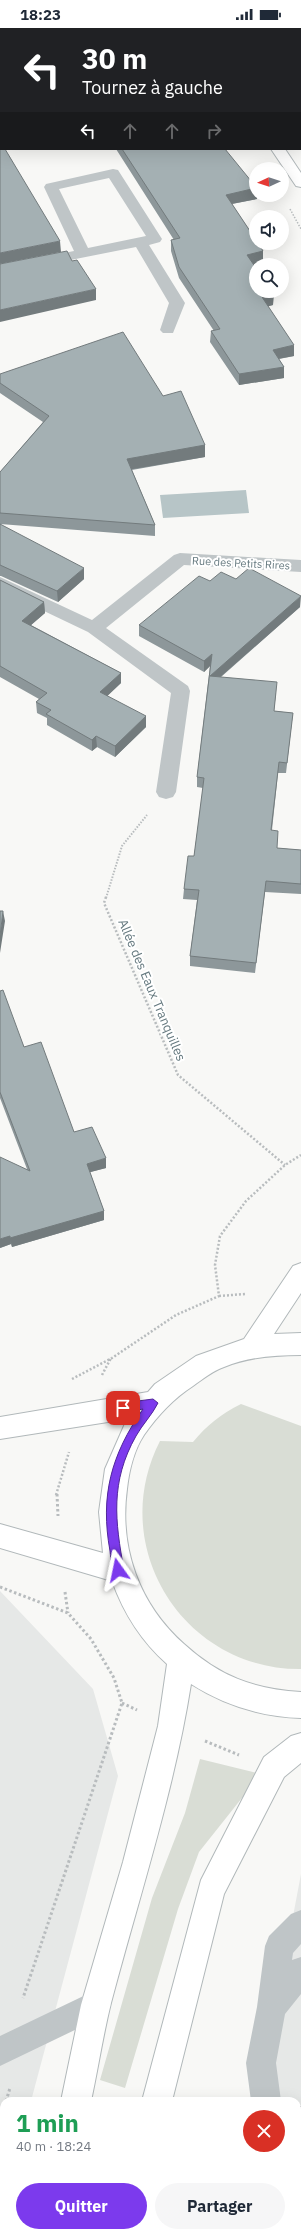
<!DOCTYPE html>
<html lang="fr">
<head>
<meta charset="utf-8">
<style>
  :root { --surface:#fff; --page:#f6f6f7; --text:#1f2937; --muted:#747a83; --accent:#7c3aed }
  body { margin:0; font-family:"IBM Plex Sans",sans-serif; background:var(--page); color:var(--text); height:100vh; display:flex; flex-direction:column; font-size:15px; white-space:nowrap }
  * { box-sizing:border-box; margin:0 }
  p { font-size:13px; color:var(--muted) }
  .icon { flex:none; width:22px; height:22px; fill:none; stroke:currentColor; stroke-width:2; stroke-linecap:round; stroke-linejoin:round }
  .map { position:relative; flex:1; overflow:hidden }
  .sheet { position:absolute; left:0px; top:2069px; width:301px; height:140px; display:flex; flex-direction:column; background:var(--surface); border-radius:12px 12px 0 0; box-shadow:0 4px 16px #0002 }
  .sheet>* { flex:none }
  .hud { position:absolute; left:0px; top:0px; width:301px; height:122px; box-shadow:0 4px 16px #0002; background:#202124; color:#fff; overflow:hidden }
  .needle { width:26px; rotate:267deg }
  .controls { position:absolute; left:249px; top:134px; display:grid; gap:8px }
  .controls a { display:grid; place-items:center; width:40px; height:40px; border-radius:50%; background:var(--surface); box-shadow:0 4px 16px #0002; font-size:20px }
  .pin { position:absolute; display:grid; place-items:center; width:34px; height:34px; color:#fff; margin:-17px; border-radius:8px; box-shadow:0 2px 6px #0006 }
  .me { position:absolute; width:44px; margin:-22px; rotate:348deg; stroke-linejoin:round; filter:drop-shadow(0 0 3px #0008) }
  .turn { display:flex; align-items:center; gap:14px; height:84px; padding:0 16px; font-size:18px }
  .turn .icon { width:52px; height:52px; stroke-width:2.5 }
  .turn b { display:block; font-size:28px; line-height:34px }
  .lanes { display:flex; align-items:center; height:38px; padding:0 16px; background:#0003; justify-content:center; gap:20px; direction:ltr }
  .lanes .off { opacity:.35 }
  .round { display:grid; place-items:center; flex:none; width:42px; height:42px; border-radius:21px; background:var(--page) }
  .overview { display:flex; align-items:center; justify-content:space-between; height:68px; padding:0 16px }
  h1 { font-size:24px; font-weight:700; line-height:30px; color:#1e9e55 }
  .action { display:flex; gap:8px; margin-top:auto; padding:8px 16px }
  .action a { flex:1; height:46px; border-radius:24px; background:var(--accent); color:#fff; font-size:16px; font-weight:700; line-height:46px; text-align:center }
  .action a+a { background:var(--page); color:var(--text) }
  .status { display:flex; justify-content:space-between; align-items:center; height:28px; padding:0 20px; background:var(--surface); direction:ltr }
  .status svg { height:11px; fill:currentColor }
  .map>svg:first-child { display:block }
  .built { fill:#e6e8e7 }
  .green { fill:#d9ddd5 }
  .water { fill:#b7c5c7 }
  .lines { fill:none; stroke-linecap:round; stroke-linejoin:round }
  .major-casing { stroke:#b1b8ba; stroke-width:2 }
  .path-far3 { stroke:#b8bcbe; stroke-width:1.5; stroke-dasharray:1.5 1.5; stroke-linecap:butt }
  .path-far2 { stroke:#b8bcbe; stroke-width:2; stroke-dasharray:1.5 1.5; stroke-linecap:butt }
  .path-far1 { stroke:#b8bcbe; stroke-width:2.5; stroke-dasharray:2 2; stroke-linecap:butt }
  .path { stroke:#b8bcbe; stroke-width:3; stroke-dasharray:2.5 2.5; stroke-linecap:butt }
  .minor { fill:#bfc5c7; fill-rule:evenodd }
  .major { fill:#fff; fill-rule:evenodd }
  .wall { fill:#8d979a }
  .shaded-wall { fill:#737b7d }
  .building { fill:#a4b0b3; stroke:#737b7d }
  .route { fill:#7c3aed; stroke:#51269a }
  .labels { text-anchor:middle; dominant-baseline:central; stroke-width:4; stroke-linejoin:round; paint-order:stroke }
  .far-street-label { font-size:11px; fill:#65797f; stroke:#fff }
  .street-label { font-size:13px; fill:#65797f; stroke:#fff }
</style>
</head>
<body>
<div class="status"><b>18:23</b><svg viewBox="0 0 49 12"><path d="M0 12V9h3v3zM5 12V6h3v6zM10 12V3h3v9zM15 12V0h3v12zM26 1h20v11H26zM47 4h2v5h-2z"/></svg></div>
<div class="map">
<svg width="301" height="2209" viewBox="0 0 301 2209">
  <rect width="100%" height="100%" fill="#f8f8f6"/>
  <!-- built -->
  <path class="built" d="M0,1563l93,98 25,87 -87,325h-27v99l-4,15z
    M301,1846v363h-68l1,-4h63v-132h-39z"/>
  <!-- green -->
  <path class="green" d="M241,1376l60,22v243c-118,1 -195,-123 -141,-228l33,1c14,-17 28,-28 48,-38z
    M200,1731l61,15 -62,78 -21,57 -53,179 -25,-8 52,-182 33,-85z"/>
  <!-- water -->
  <path class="water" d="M246,462l3,23 -86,5 -3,-23z"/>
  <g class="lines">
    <defs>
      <path id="major" d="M146,0h15l1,1h-15z
        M199,0h14l1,1h-14z
        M300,93h1v9h-1z
        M271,121h14l16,24v14l-5,-1z
        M301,1235v30l-27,41 27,-1v22c-26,0 -53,2 -77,12 -12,4 -21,12 -31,19 -20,13 -35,29 -49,49 -10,15 -15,36 -17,54 -8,59 12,115 57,155 35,32 69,45 117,48v26c-39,-1 -77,-13 -110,-34 -17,108 -52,213 -80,319 -8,32 -13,66 -20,98h-30l20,-96 42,-143 35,-136 9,-62c-26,-23 -43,-50 -55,-83l-112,-33v-24l103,29 -4,-41 6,-43 22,-50 -127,20v-22l148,-25 7,-8 41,-28 48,-17 49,-73z
        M301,1705v30l-17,14 -60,117 -52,207h-30l59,-221 63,-123 27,-21z
        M33,2205h30l-1,4h-30z
        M119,2205h30l-1,4h-30z"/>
    </defs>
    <!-- major casing -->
    <use href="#major" class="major-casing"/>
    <!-- path-far3 -->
    <path class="path-far3" d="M101,0l2,1
      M290,181l11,20"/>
    <!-- path-far2 -->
    <path class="path-far2" d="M106,870l16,-52 25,-31"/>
    <!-- path-far1 -->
    <path class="path-far1" d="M106,869l-2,6 74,172 107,90
      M219,1268l26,-2
      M102,1347l9,-17
      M72,1351l40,-21 64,-43 43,-19 -4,-31 5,-29 26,-35 39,-36 16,-10
      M56,1467l13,-43"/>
    <!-- path -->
    <path class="path" d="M57,1466l1,22
      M0,1559l68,26 23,26 23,39 8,25 -99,295
      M65,1564l3,21
      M122,1675l15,7
      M205,1713l34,14
      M6,2073l4,-13
      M0,2093l4,-13"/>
    <!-- minor -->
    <path class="minor" d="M113,141l5,1 44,69 -2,3 -11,3 36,58 -12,30h-10l-3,-3 9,-27 -33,-56 -136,27v-8l74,-15 -30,-64 2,-3zM109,150l37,58 -58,12 -29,-59z
      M180,525l121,7v12l-117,-7 -78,63 82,58 2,5 -14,101 -3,5 -7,2 -7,-2 -3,-5 15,-99 -83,-61 -88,-42v-13l92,43 82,-65z
      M301,1882v34l-8,9 -1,7 9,-3v37l-16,20 -9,49 5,38h-30l-5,-38 11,-56 8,-61 4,-10 22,-22z
      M96,1962l10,5 5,10 -5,10 -106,51v-30z
      M297,2130l4,1v33l-4,-1z"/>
    <!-- major -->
    <use href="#major" class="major"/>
  </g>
  <!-- wall -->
  <path class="wall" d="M0,13h1v50h-1z
    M116,121h109l31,46h1v4l-25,5 31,47v11l-10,2 20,41 -5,1 26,50 -15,3 5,8v11l-45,7 -29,-43 1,-11h3l-35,-53 -8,-27v-11h3z
    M0,346l163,22 42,49v12l-73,13 23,55v11l-155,-12v-52l43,-50 -43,-29z
    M0,496l84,55 -26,23 -57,-26h-1z
    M236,551l64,28 -79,70 55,16 -2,18 19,2 -7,60h-8l-6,57 5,18 24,2v44l-36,-2 -10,81 -65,-7v-10l7,-56 -14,-1 1,-10 10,-33 9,-68 -6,-1v-10l13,-111 -6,6 -65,-36v-11l71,-44z
    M0,552l44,22 1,11 -14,12 90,48v10l-14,13 39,31 -31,30 -18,-10 -5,4 -45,-26v-7l-10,-5 -1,-11 3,-3 -39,-22z
    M0,963l24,56 50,85 32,36 -16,4 14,39v9l-92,27 -1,-3 -11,4 27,-79 -27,-71z
    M301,2078v16l-4,-6v-7z"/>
  <!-- shaded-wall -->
  <path class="shaded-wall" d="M256,160l1,11 -31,6v-10z
    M60,213l1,11 -61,12v-11z
    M263,223v11l-16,4v-11z
    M96,261v11l-96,22v-12z
    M274,267l-1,10 -11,3v-11z
    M294,317v11l-22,4 1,-10z
    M284,339v11l-45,7v-11z
    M205,417v12l-78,13v-11z
    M84,540v11l-26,23 -1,-11z
    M301,568l-1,11 -90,79v-10z
    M44,574l1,11 -22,19 -1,-11z
    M212,626l-1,11 -7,7v-11z
    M121,645v10l-21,20v-11z
    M146,688v11l-31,30v-11z
    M96,708l1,11 -5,4v-11z
    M3,883l2,10 -5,32v-17z
    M106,1130v10l-19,5v-9z
    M104,1183v9l-92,27 -2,-9z
    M10,1208l1,8 -11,4v-9z"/>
  <!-- building -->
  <path class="building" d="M0,13h1v36h-1z
    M0,119h1v2h4l55,92 -60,12z
    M122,121h103l31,38v1l-30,7 30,45v3h2l5,8 -16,4 9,13v23h16l2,4 -12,2 32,48 -21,5 11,17 -45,7 -28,-43 9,-2 -41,-62 -8,-27 9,-2z
    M67,223l5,10 5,-1 19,29 -96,21v-46z
    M123,304l40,64 18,-5 24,54 -78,14 28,66 -155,-12v-41l49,-56 -49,-33v-9z
    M0,496l84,44 -27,23 -57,-26z
    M249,540l52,28 -91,80 67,6 -3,29 19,2 -6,50 -8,-1 -8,68 7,1 -1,17 24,2v34l-35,-3 -10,82 -66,-7 9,-66 -15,-1 4,-33h6l10,-78 -7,-1 15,-123 -8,7 -65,-36 60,-49 11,5 11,-9 15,7z
    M0,552l44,22 -22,19 99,52 -21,19 46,24 -31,30 -19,-10 -4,4 -46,-26 5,-4 -15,-8 11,-9 -47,-27z
    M0,883h3l-3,25z
    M3,962l21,57 17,-5 33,90 18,-5 14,31 -19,6 17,47 -94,27v-2l-10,3v-82l30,14 -30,-79v-101z
    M301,2078v12l-4,-6v-2z"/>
  <!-- route -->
  <path class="route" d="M153,1371l5,4c-6,12 -16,22 -22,33 -26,46 -21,85 -12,134l-6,6c-7,-4 -7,-17 -8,-25 -10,-55 1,-96 33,-142l-20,4 -5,-5 5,-5z"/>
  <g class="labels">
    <!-- far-street labels -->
    <g class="far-street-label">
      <text transform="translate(241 535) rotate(3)">Rue des Petits Rires</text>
    </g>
    <!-- street labels -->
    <g class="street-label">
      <text transform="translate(152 962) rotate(67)">Allée des Eaux Tranquilles</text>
    </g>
  </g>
</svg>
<div class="controls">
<a><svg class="needle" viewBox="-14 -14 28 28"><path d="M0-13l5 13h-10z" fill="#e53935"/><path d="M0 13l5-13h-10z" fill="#747a83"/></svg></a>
<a><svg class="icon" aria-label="sound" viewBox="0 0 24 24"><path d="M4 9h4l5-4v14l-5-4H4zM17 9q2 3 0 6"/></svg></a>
<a><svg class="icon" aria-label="search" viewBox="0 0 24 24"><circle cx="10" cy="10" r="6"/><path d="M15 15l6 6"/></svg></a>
</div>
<div class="pin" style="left:123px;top:1380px;background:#d93025"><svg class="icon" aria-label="arrive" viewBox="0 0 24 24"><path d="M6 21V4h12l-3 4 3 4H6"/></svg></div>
<svg class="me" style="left:118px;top:1542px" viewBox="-20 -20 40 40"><path d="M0-17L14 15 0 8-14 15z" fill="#7c3aed" stroke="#fff" stroke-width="4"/></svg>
<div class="hud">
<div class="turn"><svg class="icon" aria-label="left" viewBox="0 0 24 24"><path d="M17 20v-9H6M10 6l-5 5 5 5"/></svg><div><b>30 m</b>Tournez à gauche</div></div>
<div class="lanes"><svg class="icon" aria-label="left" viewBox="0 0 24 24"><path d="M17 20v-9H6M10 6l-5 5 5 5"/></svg><svg class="icon off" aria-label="ahead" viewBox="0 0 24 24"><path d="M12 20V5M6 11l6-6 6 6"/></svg><svg class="icon off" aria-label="ahead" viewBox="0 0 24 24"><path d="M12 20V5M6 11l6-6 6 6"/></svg><svg class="icon off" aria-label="right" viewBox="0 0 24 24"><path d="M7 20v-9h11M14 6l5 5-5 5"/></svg></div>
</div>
<section class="sheet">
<div class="overview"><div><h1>1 min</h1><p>40 m · 18:24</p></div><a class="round" style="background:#d93025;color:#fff"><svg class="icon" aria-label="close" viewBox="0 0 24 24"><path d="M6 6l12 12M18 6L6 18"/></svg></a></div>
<div class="action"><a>Quitter</a><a>Partager</a></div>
</section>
</div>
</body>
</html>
